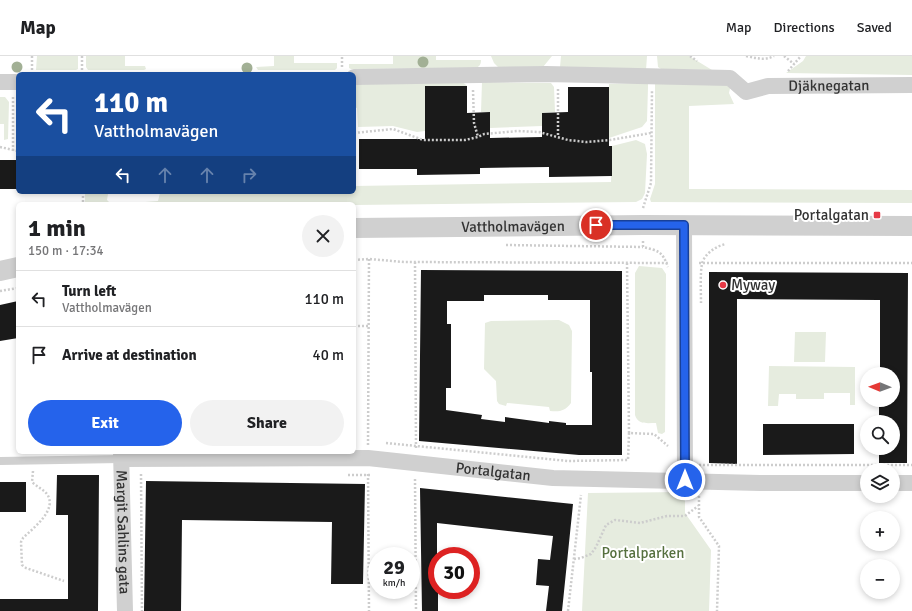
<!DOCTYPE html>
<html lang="en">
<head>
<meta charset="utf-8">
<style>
  :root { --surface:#fff; --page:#f2f2f2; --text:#202124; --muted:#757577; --line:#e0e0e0; --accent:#2563eb }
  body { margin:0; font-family:Signika,sans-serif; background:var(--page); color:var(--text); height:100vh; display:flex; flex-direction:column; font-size:15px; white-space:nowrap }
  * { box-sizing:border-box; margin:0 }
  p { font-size:13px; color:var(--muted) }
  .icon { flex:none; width:22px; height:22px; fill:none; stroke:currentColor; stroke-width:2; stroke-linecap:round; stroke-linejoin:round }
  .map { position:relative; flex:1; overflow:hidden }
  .sheet { position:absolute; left:16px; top:146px; width:340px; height:252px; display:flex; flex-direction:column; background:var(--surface); border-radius:6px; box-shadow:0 2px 6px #0003 }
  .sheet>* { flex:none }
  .banner { position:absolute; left:16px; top:16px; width:340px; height:122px; border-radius:6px; box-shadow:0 2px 6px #0003; background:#1a4fa0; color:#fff; overflow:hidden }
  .needle { width:26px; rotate:271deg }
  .buttons { position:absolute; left:860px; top:311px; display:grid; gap:8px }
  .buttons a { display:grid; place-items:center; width:40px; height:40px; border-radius:50%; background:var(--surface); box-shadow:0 2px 6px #0003; font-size:20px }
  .speed { position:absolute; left:368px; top:491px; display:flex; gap:8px; font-size:20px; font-weight:700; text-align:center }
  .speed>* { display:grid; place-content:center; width:52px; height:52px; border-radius:50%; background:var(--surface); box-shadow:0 2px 6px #0003; line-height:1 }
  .speed small { font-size:10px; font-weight:400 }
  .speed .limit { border:6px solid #d22; background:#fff; color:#111 }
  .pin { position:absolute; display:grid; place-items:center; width:34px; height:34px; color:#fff; margin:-17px; border:2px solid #fff; border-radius:50%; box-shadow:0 1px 4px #0007 }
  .me { position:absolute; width:44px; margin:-22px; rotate:0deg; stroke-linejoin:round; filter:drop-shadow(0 0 3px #0008) }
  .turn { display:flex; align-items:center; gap:14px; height:84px; padding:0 12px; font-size:18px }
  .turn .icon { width:52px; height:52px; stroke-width:2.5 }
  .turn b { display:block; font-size:28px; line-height:34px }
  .lanes { display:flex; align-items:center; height:38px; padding:0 12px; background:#0003; justify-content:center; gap:20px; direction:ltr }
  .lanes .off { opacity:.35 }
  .round { display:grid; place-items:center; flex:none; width:42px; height:42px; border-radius:21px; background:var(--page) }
  .head { display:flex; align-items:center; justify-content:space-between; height:68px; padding:0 12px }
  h1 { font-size:24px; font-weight:700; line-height:30px }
  .cta { display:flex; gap:8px; margin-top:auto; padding:8px 12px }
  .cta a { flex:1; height:46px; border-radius:24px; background:var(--accent); color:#fff; font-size:16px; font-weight:700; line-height:46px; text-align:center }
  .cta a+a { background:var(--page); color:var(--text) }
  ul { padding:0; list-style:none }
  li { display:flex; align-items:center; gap:12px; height:56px; padding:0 12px; border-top:1px solid var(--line) }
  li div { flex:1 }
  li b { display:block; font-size:15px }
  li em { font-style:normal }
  header { display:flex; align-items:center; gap:24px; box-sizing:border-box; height:56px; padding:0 20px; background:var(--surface); border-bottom:1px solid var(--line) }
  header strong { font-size:19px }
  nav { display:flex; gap:22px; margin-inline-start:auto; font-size:14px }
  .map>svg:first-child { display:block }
  .green { fill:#e6ecdf }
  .building { fill:#1a1a1a; fill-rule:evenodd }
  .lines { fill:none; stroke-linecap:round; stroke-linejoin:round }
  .path { stroke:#cdcdcd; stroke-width:2.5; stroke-dasharray:2 2; stroke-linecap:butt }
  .service { stroke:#d0d0d0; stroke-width:8 }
  .minor { stroke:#d0d0d0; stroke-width:16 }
  .tertiary { stroke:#d0d0d0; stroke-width:20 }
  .tree { fill:#a2b095 }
  .route-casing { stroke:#184099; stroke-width:10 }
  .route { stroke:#2563eb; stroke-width:7 }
  .poi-dot { fill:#e63946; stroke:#fff; stroke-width:1.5 }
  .labels { text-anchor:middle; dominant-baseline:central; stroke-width:4; stroke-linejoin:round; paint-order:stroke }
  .street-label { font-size:15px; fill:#333; stroke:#fff }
  .poi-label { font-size:15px; fill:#333; stroke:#fff; text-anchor:end }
  .park-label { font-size:15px; fill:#56703f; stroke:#fff }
</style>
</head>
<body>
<header>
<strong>Map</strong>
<nav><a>Map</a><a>Directions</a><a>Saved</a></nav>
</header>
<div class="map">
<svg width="912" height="555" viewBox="0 0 912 555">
  <rect width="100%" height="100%" fill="#fff"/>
  <!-- green -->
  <path class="green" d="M37,0h41v13l-2,1h-40z
    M86,0h39v10h20l1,3 -2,1h-56l-2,-3z
    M274,0h20v7h43v5l-2,2h-77l-2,-3 18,-1z
    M393,0h43v4h45c0,4 -1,6 -5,8l-125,1 -2,-1v-4h44z
    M491,0h61l-9,11 -44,1 -5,-5z
    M561,0h86l-1,14 -86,-3z
    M657,0h32l23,14 -51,-1 -3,-2z
    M806,0h106v19l-126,-2 17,-12z
    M462,26l3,2 2,2h-42v45l-8,1 -24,-6 -35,1 -1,-19 -3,-1v-24z
    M482,26l69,1 3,4 1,25 -13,1v13l-52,2v-16h-9z
    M644,27l4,1v3l-1,34 -5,6 -33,11v-54z
    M655,28h76l-2,9 5,11 -45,2v83l223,1v13l-261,-1 -1,-3 5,-15z
    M0,41h5l4,5 -1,37 -4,1v-16h-4z
    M636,84l9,4 2,10 -2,39 -3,6 -6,3 -282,3 -235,-1 39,-3 2,-8 6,1 2,-2h186v-6l257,-4 1,-36z
    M85,136h21l2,2 -1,6 4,4h-26z
    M639,210l23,2 4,6 -1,158 -3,2 -4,-1 -2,-10c-9,0 -18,2 -21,-8v-142z
    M559,264l10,5 3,6 -1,72c-6,8 -11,9 -21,8l-1,-4 -42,-4 -1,3 -7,-2 -2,-3 -1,-20 -12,-12 1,-46 6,-2z
    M795,276h31l-1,30h-31z
    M769,310l86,1v38h-5v-12h-26v6h-28v-5h-17l-1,12h-10z
    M685,436v21l26,37 -2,61h-127l6,-118z"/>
  <!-- building -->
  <path class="building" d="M425,30h42v27l23,-1v26l52,-1v-24l26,-1v-25h41v59h3v30l-63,1v-10l-69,1v6l-63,1v-6h-58v-30h66z
    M0,104h18v29h-18z
    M421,214l201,1v184h-43l-160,-14zM484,239h64v5h42v72h2v53h-26v-2l-17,-2v2l-44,-6v5l-24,-3 1,-4 -36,-5v-22h5v-64h-4v-23h37z
    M709,216l199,1 -1,190h-28v-15h14v-26h-14v-22h14v-26h-13v-74l-143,-1v165l-28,-1z
    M18,245v37l-18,3v-36z
    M763,368h91v30l-91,1z
    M57,419h42l-1,136h-98v-12h68v-84h-12z
    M146,425l219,3 -2,100h-32l1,-62 -150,-2 -1,91h-37z
    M0,426h26v30h-26z
    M420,432l153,16 -11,107h-16l3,-25 -13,-1 2,-26 12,1 3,-24 -116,-13v67h1v21h-16z"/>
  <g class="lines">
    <!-- path -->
    <path class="path" d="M32,0v18
      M82,0v18
      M690,0l7,5
      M746,0c10,2 19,5 28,0
      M784,0l10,8
      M342,11v-11
      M788,15l13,-15
      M558,33v48
      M473,34l1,33 4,14
      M354,77l39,-4 30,11h42l13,-3 6,-3 34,-3 21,1 29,8 18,2 24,-2 41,-7
      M0,91l18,4
      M13,95v-54
      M83,136v12
      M643,152l8,-25 1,-93
      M643,185v6c16,4 19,4 25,20
      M506,189l137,2
      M354,204l15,-1 35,3 264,1
      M415,206l1,186
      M627,207l2,170
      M699,207h213
      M0,235l18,-3
      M701,247c0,-11 -1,-30 1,-39 2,-10 14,-18 24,-20
      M354,270h14
      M386,387l182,18 60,-1 1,-27 25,1 14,12
      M368,389l1,-186
      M699,409h213
      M33,415l-1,11c5,5 11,7 15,12 11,16 -14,34 -24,44l-2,4 1,23 4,3 38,13
      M141,418l1,137
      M368,418l1,137
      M348,419h23
      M415,423l1,132
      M699,440v21l20,29 -2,65
      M873,442h15
      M574,503l7,-1 10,-4 5,-7 10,-22 9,-5 25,3 27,-7h18l13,-10
      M568,555l13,-116"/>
    <!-- service -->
    <path class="service" d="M0,405l121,-2"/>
    <!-- minor -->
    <g class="minor">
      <path id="s1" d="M354,21l192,-3 184,4 16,14 22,-6 144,-1"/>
      <path d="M0,26h18"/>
      <path d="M684,169l1,255"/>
      <path id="s2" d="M121,396l4,159"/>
      <path id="s3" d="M121,403l247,-1 185,20 207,5h107"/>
      <path d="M893,427h19"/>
    </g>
    <!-- tertiary -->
    <g class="tertiary">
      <path id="s4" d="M354,172l289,-3 269,1"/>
      <path d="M0,215l18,-4"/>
    </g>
  </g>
  <!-- trees -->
  <g class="tree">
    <circle cx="423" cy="6" r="5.5"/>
    <circle cx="17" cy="11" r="5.5"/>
    <circle cx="247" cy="12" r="5.5"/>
  </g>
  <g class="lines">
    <defs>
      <path id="route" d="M596,169h88l1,255"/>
    </defs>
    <!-- route casing -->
    <use href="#route" class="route-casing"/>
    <!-- route -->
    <use href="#route" class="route"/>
  </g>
  <!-- markers -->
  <g class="poi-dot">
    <rect x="873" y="155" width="8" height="8" rx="2"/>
    <circle cx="723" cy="229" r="4"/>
  </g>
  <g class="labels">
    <!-- street labels -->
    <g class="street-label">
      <text stroke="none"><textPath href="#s1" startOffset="481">Djäknegatan</textPath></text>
      <text stroke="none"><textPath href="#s4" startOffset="159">Vattholmavägen</textPath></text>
      <text stroke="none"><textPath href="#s3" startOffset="373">Portalgatan</textPath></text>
      <text stroke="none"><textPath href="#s2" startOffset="80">Margit Sahlins gata</textPath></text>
    </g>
    <!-- poi labels -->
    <g class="poi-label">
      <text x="869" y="159">Portalgatan</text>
      <text x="731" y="229" text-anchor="start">Myway</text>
    </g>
    <!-- park labels -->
    <g class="park-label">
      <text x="643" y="497">Portalparken</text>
    </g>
  </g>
</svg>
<div class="buttons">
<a><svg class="needle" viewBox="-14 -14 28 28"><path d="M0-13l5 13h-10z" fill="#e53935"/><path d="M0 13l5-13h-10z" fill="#757577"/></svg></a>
<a><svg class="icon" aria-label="search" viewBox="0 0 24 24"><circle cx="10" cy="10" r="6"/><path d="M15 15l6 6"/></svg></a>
<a><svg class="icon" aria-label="layers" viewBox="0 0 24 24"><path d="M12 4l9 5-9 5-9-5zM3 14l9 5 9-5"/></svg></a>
<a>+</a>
<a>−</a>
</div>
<div class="speed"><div>29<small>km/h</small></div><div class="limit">30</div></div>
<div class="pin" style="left:596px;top:169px;background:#d93025"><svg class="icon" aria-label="arrive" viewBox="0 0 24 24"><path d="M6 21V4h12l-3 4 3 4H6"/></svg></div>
<svg class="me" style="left:685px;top:424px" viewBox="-20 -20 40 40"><circle r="17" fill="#2563eb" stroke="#fff" stroke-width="3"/><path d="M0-11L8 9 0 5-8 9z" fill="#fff"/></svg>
<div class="banner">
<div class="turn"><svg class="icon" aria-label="left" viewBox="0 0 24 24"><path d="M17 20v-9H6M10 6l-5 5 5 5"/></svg><div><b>110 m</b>Vattholmavägen</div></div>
<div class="lanes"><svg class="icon" aria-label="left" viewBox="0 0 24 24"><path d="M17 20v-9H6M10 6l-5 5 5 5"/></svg><svg class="icon off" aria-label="ahead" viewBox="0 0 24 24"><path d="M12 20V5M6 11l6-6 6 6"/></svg><svg class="icon off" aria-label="ahead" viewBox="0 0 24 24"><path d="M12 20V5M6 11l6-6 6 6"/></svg><svg class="icon off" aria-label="right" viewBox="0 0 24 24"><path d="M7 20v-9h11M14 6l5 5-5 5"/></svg></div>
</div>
<section class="sheet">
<div class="head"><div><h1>1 min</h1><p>150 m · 17:34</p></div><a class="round"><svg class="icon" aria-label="close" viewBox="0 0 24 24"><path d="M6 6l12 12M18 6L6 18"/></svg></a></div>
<ul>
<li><svg class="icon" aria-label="left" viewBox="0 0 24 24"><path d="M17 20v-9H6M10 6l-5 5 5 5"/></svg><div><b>Turn left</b><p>Vattholmavägen</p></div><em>110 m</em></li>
<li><svg class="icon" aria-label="arrive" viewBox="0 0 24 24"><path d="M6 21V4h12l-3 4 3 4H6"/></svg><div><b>Arrive at destination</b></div><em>40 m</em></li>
</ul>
<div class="cta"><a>Exit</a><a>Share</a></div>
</section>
</div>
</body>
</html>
